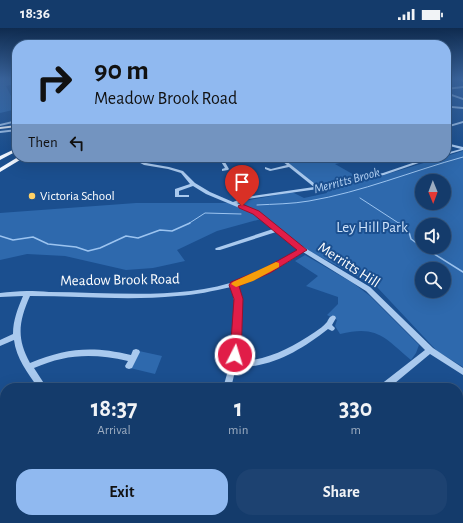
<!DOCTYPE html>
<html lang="en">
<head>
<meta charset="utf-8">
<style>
  :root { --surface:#143b6b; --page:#1d4271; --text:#f1f3f6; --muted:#9dadc1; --line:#33557e; --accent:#90b9f0 }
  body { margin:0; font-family:"Alegreya Sans",sans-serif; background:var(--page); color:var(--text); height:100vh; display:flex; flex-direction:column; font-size:15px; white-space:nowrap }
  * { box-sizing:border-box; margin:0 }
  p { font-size:13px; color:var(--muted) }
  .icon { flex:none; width:22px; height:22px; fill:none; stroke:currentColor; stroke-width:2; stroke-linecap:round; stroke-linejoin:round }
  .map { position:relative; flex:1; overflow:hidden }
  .panel { position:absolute; left:0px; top:355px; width:463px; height:140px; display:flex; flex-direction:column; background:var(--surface); border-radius:16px 16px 0 0; box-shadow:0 4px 16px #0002,0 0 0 1px var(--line) }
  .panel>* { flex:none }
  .hud { position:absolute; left:12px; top:12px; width:439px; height:122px; border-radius:16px; box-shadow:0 4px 16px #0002,0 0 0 1px var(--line); background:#90b9f0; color:#111; overflow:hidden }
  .needle { width:26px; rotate:179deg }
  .fabs { position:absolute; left:415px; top:146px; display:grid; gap:8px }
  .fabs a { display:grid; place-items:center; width:36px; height:36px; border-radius:50%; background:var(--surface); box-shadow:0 4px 16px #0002,0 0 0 1px var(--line); font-size:20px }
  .pin { position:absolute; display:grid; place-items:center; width:34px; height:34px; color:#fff; margin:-41px -17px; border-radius:50% 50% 50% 0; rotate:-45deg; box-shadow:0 0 4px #0007 }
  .pin .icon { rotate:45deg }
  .me { position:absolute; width:44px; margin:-22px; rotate:5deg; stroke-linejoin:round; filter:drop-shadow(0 0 3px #0008) }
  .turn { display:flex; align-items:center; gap:14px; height:84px; padding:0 16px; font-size:18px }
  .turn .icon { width:52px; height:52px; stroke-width:2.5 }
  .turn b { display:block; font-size:28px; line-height:34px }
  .then { display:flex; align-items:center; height:38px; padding:0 16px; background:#0003; gap:8px; font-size:15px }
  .eta { display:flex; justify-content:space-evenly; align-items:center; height:68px; text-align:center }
  .eta b { font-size:24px; font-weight:700; line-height:28px }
  .action { display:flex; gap:8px; margin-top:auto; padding:8px 16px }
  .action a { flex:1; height:46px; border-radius:16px; background:var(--accent); color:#111; font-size:16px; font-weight:700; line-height:46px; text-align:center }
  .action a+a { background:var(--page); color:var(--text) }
  .status { display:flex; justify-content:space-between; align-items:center; height:28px; padding:0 20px; background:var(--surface); direction:ltr }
  .status svg { height:11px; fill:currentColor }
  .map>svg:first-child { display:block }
  .green { fill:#2e69ad; fill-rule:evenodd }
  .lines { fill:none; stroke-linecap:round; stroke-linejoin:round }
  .stream-far1 { stroke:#9cc4f0; stroke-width:1 }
  .stream { stroke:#9cc4f0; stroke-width:1.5 }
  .minor { fill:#a9c9ee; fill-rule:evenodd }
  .major { fill:#f0f6ff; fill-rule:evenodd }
  .highway { fill:#fff; fill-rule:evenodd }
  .route { fill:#e11d48; stroke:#92132f }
  .slow { fill:#f59e0b }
  .poi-dot { fill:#ffd166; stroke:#1b4f8f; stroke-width:1.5 }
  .labels { text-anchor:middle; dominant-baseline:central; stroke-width:4; stroke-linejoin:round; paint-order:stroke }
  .far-water-label { font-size:13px; font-style:italic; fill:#b5d3f5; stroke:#1b4f8f }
  .far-poi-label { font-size:13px; fill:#fff; stroke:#1b4f8f; text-anchor:start }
  .park-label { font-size:15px; fill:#cfe3fa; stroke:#1b4f8f }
  .street-label { font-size:15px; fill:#fff; stroke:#1b4f8f }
</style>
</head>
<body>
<div class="status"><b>18:36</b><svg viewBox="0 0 49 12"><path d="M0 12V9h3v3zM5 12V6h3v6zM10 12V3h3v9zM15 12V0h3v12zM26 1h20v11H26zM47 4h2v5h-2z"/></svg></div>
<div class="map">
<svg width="463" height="495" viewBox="0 0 463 495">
  <rect width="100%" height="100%" fill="#1b4f8f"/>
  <!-- green -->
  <path class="green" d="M0,51h7l7,5 -8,2 6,12 5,3v8l-17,4z
    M463,123v216l-26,-16 -61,-65 -71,-37 -49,-37 -15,-7v-3l3,-1 48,-9 12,6 23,-5 -3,-6 34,-8 23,-3zM422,153h22v22h-22zM422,197h22v22h-22zM422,241h22v22h-22z
    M280,129h86l-31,7 21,12 -38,10z
    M136,175h93l25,11 7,5 -44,12 -40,19 8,11 -32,7 -27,2 -61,-14 -38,-2 -27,6v-47z
    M305,227l48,28 17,13 49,49 -3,8 -5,7c-27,-23 -34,-35 -71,-26l-5,-8 2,-6 -10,-5 11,-11v-7l-32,-11 12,-10 -23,-15z
    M139,323l23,5 -7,18 -25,-6z
    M89,490h35l4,5h-35z"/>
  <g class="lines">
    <!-- stream-far1 -->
    <path class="stream-far1" d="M360,170l40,26
      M257,177c17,-1 35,-1 52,-4 53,-9 103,-30 154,-44
      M188,196l17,-11 36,1"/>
    <!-- stream -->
    <path class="stream" d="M399,195l6,4
      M409,204l2,7 11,8
      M0,208l13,4 20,-3 15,7 28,3 12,4 12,-3 26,-12 12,2 22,-8 12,1 18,-8
      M423,219l40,25"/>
    <!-- minor -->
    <path class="minor" d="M460,51h3v3z
      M463,58v2l-17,2v-2z
      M446,64l17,6v2l-17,-6z
      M451,78l12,1v2l-11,-1z
      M17,92v2l-17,4v-2z
      M463,93v2l-17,5v-2z
      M17,101v2l-17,2v-2z
      M446,115l17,4v3l-17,5v-2l15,-4 -15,-4z
      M129,129h5l12,6 23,4 14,4 12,12 15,9 23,10 13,-5 68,-10 -25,-20 -19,4 -5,-2v-2l6,2 16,-4 -10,-8h4l38,30 64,-14 47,-16h6l-52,18 -66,14 -71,10 -10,4 21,9 37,30 75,45 63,61 30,20v7l-33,-21 -41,34h-10l1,-3 45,-35 -59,-59 -63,-39c-20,14 -42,26 -66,34 7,25 6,49 1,75 29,0 53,-13 77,-29 4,-3 9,-6 12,-10 1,-2 3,-6 5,-6 1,-1 2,0 3,0l1,2 -4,7 3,3 -1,2 -2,1 -4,-2c-27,21 -56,39 -92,38l-5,21h-8c10,-33 18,-67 8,-101 -18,4 -35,8 -54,9 -49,5 -98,0 -147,0 -11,25 -14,42 0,67 37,-15 62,-17 101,-8l2,-5 3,-1 3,1 1,2 -8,16 -3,1 -3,-1 -1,-2 3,-5c-35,-8 -62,-7 -94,7l13,20h-9c-10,-15 -22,-30 -24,-48l-14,6v-6l13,-6c0,-14 5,-26 10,-38l-23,1v-4c9,-1 18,-2 27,-2 7,0 15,0 22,1 64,0 132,9 194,-13 20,-6 39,-18 56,-30l-8,-5 -15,-12 -56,18h-4l-1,-1 1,-1 57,-19 -19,-15 -48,-20 -13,-8 -14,5v4h10v2h-14v-8l15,-5 -9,-11 -13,-4 -24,-4z
      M218,129h4l7,12 -1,1 -6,1v-2l3,-1z
      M458,485h5v10h-6l-3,-1 -1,-4h5z
      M77,490h12l2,5h-12z
      M128,490h12l3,5h-12z
      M166,490h11l-2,5h-11z
      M305,490h10l-1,5h-10z"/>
    <!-- major -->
    <path class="major" d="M17,120v3l-17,9v-4z
      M18,129h7l-25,15v-4z"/>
    <!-- highway -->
    <path class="highway" d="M17,97v2l-17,2v-2z"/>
  </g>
  <!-- sky -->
  <linearGradient id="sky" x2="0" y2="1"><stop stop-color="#0f2b4f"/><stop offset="0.42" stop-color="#39639b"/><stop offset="1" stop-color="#39639b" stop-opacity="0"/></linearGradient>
  <rect width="463" height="121" fill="url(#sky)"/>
  <!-- route -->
  <path class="route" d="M242,176l17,7 48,39 -37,23 -31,13 4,13 -2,56 -2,3 -4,2 -4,-2 -1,-3 4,-56 -5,-14 2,-3 32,-13 34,-19 -44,-36 -14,-6 -1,-2z"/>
  <!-- slow -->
  <path class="slow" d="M276,234l3,1v4l-26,14 -17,6 -5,-3 2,-2z"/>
  <!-- markers -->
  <circle class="poi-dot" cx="32" cy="168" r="4"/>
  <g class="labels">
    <!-- far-water labels -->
    <g class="far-water-label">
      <text transform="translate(347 153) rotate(-15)">Merritts Brook</text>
    </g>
    <!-- far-poi labels -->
    <g class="far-poi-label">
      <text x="40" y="168">Victoria School</text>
    </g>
    <!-- park labels -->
    <g class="park-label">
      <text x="372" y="199">Ley Hill Park</text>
    </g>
    <!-- street labels -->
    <g class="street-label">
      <text transform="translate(349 237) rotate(33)">Merritts Hill</text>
      <text transform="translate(120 252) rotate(-1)">Meadow Brook Road</text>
    </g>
  </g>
</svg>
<div class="fabs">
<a><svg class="needle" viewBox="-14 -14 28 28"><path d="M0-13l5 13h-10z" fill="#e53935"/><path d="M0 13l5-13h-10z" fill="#9dadc1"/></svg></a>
<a><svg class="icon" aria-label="sound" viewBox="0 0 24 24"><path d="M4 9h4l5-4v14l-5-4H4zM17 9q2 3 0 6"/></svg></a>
<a><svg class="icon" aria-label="search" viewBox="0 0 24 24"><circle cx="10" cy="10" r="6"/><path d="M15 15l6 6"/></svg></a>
</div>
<div class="pin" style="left:242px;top:178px;background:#d93025"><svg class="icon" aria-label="arrive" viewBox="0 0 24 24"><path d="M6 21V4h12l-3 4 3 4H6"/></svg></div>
<svg class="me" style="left:235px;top:327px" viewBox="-20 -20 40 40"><circle r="17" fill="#e11d48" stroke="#fff" stroke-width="3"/><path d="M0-11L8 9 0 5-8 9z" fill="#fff"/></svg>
<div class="hud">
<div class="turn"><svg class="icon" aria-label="right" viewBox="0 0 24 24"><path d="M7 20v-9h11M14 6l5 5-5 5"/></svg><div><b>90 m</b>Meadow Brook Road</div></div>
<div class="then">Then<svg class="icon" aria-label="left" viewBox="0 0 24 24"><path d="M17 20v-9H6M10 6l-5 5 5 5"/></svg></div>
</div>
<section class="panel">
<div class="eta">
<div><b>18:37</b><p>Arrival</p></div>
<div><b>1</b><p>min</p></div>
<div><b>330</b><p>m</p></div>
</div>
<div class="action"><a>Exit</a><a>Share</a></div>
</section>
</div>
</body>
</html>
